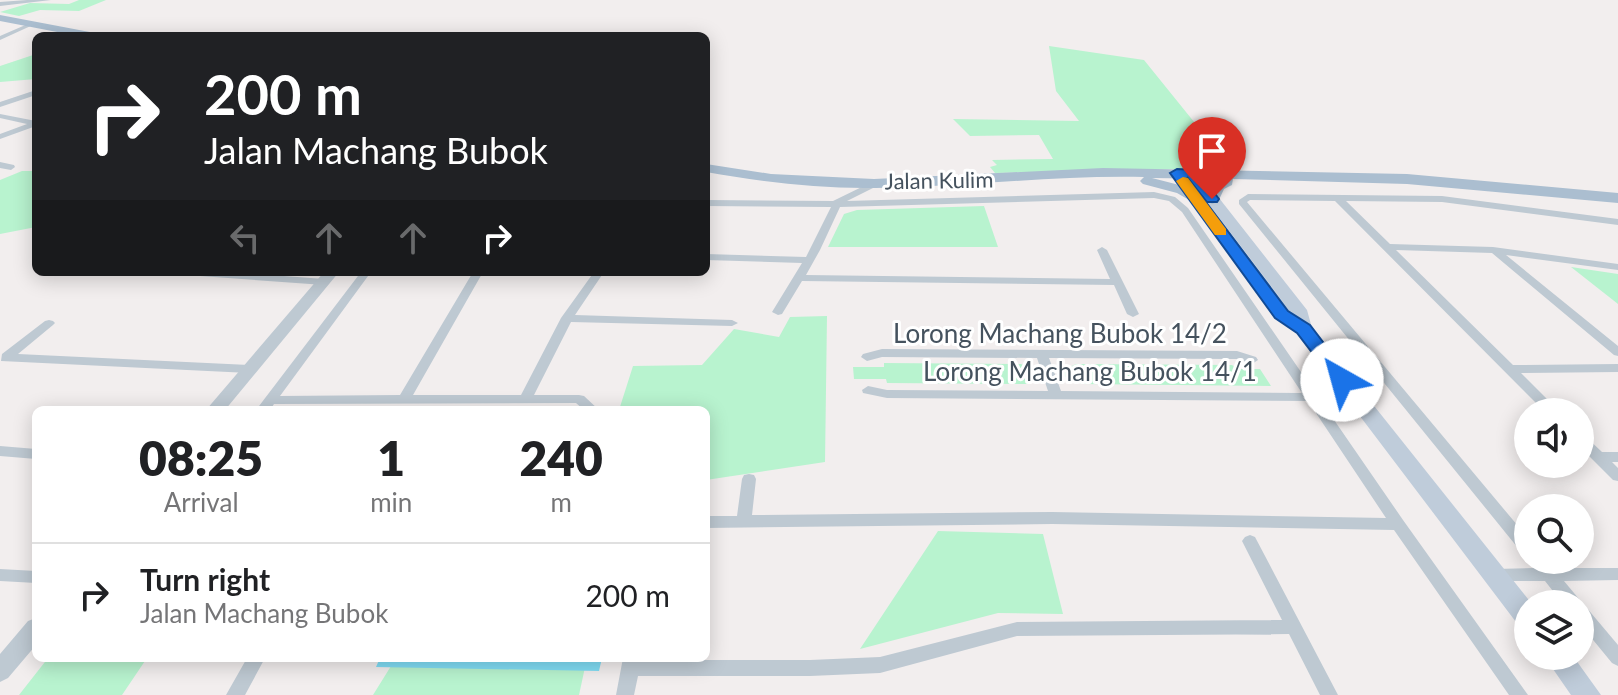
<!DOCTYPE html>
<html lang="en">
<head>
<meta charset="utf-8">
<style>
  :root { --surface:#fff; --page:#f6f6f6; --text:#202124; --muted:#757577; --line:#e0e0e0 }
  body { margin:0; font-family:Lato,sans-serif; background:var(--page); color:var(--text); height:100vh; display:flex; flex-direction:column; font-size:30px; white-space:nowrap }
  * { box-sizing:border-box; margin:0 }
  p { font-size:26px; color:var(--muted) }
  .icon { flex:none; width:44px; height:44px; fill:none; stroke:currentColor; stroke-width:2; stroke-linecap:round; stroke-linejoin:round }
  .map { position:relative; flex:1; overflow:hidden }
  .details { position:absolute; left:32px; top:406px; width:678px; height:256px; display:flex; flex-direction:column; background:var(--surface); border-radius:12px; box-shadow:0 4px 20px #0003 }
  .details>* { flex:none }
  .guide { position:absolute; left:32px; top:32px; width:678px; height:244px; border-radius:12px; box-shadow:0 4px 20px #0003; background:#202124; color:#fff; overflow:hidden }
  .buttons { position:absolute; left:1514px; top:398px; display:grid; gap:16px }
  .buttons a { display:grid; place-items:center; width:80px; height:80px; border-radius:50%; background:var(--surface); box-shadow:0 4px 20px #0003; font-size:40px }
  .pin { position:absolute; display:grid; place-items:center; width:68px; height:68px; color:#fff; margin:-82px -34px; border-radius:50% 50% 50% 0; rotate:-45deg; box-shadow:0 0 8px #0007 }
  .pin .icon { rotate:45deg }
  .me { position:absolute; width:88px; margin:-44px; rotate:322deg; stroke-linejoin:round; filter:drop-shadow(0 0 6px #0008) }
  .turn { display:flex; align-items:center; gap:28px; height:168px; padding:0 40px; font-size:36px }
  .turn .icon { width:104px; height:104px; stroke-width:2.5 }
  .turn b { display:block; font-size:56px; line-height:68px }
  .lanes { display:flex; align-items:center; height:76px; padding:0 40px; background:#0003; justify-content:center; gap:40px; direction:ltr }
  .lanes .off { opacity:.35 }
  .eta { display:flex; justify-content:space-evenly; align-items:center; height:136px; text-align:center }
  .eta b { font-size:48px; font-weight:800; line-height:56px }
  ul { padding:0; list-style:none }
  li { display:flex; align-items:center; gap:24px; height:104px; padding:0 40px; border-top:2px solid var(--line) }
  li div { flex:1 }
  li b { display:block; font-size:30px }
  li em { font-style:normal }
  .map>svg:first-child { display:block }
  .green { fill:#b8f3cf }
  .water { fill:#81ddf5 }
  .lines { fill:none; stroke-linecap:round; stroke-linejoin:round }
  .minor { fill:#bec9d2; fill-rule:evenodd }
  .tertiary { fill:#bec9d2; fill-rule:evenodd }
  .secondary { fill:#bfccda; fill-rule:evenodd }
  .primary { fill:#abbed0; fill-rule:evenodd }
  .route { fill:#1a73e8; stroke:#114b97; stroke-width:2 }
  .slow { fill:#f59e0b }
  .labels { text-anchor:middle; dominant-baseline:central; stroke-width:6; stroke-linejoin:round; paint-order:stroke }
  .far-street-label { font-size:22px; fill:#45525e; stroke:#fff }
  .street-label { font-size:26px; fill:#45525e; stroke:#fff }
</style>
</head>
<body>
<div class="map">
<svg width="1618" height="695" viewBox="0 0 1618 695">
  <rect width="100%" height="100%" fill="#f2eeee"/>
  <!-- green -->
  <path class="green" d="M79,0h27l-27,11 -39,-1 -21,6 -19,-4 30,-9 39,1z
    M1049,46l95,14 84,104 -4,4 -229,5 -5,-6 7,-2 -5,-5 61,-1 -14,-24 -69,1 -17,-17 126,2 -23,-30z
    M36,54v25l-36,3v-16z
    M22,171h14v56l-36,7v-54z
    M984,206l14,41h-170l16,-33 13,-4z
    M1571,267l47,7v30z
    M827,316l-2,146 -119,18v-70h-87l14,-44 69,-1 32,-36 45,8 11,-20z
    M884,363l137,1 8,3 3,13 -4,4 -141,-1 -1,-4h-32l-1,-12h31z
    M1076,364l156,1 6,4h22l11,17 -189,-2 -21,-9 -1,-3z
    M938,531l105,3 20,80 -65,-1 -138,36z
    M48,658h99l-25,37h-103z
    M396,658h191l-8,37h-206z"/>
  <!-- water -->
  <path class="water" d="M380,658h222l-3,13 -223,-4z"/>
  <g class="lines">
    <!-- minor -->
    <path class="minor" d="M27,0h24l-51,6v-4z
      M30,23l5,1 -35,16v-4z
      M36,90v5l-36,12v-5z
      M0,114l36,7v5l-36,13v-5l27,-10 -27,-6z
      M0,162l14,3 1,2 -4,3 -11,-2z
      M874,181l3,1v4l-30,15 307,-9 21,5 13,11 215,312 125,175h-19l-115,-165 -342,-6 -346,4v-12h31l5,-37 2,-4 5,-1 5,1 2,4 -4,36 300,-3 334,6 -78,-117 -421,-3 -24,-5 -1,-3 6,-4 19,4 161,1 -11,-33 -155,-1 -15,4 -6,-4 2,-3 19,-5 355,2 19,6 2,3 -6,4 -16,-5 -187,-1 12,33 241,2 -120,-181 -13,-11 -15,-3 -314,9 -20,43 -14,25 304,4 -13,-29 5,-3 5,3 32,64 -6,3 -6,-3 -13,-29 -312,-4 -20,33 -4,1 -6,-3 30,-49 -96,-3v-6l100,3 25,-50 -125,-1v-6l127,1z
      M1248,194l194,2 176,23v6l-176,-23 -96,-1 44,43 103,3 125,17v6l-112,-15 112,91v10l-4,-1 -122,-102 -96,-3 117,115 105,-1v8l-97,1 39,39h-15l-210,-211 -85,-1 -3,2 281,336v17l-6,-2 -283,-349v-4z
      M181,272h49l94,7 5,3 -5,3 -138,-10z
      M361,272h10l-91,124 120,-1 73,-123h10l-70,123h108l40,-77 33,-46h10l-29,43 157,5 6,3 -6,3 -161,-4 -37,73h45l5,1 15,14h-15l-8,-7 -302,1 -4,6h-14z
      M49,320l4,1 2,2 -2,2 -35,29 231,11 6,4 -6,4 -248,-12 1,-7 43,-33z
      M1580,434l5,2 17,16h16v10h-6l6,6v13l-5,-1 -33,-33z
      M0,446l36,3v10l-36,-3z
      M1250,535l5,2 83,158h-18l-31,-61 -272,2 -137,37 -70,3h-172l-4,19h-18l7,-37h18l-1,2h170l70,-3 137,-35 265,-2 -40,-79 3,-4z
      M1529,560h17l7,8h65v12l-54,1 15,18 2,6 5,2 32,38v21l-6,-3 -32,-39v-20h-17l-18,-23h-50l-6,-1 -2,-5 2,-5 6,-1 39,-1z
      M0,569l36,2v12l-36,-2z
      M247,658h18l-20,37h-19z"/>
    <!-- tertiary -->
    <path class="tertiary" d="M324,272h15l-114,138h-19z
      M36,618v27l-28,33 -8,4v-28l28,-33z"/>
    <!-- secondary -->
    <path class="secondary" d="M1177,169l5,1 109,142 -106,-139 2,-3h10l110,140 5,18 220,276h-4v25l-9,-3 -222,-293 -21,-15 -106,-145z
      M1544,656h29l28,39h-30z"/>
    <!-- primary -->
    <path class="primary" d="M0,15l95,18 5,3h-22l-78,-15z
      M706,164l65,10 103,5 229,-11 304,6 211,19v10l-211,-19 -174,-5 -1,6 -8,4 -6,13 -6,2 -8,-5 9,-16 8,-4 -69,-1 35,9 17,12 -8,5 -19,-11 -34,-9 -3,-3 4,-4c-89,-2 -179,10 -268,11 -57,1 -114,-6 -170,-16z"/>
  </g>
  <!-- route -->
  <path class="route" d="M1177,169l20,1 22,29 -2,3h-10l-20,-25 101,134 22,14 39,51 3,4 -3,4h-13l-39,-51 -22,-15 -105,-145z"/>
  <!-- slow -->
  <path class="slow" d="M1183,177l5,1 38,51v6h-11l-39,-54z"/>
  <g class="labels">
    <!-- far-street labels -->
    <g class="far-street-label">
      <text transform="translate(939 180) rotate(-1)">Jalan Kulim</text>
    </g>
    <!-- street labels -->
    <g class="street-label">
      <text x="1060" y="333">Lorong Machang Bubok 14/2</text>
      <text x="1090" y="371">Lorong Machang Bubok 14/1</text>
    </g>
  </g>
</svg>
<div class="buttons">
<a><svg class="icon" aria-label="sound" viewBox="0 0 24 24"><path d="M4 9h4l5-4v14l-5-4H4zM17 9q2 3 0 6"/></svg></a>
<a><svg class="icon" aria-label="search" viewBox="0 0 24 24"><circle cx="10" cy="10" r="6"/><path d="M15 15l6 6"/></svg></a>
<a><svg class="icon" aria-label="layers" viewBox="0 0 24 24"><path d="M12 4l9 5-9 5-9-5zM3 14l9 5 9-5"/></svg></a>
</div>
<div class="pin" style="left:1212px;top:199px;background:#d93025"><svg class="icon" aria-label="arrive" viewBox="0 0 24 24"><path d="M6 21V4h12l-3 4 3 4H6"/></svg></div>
<svg class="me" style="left:1342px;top:380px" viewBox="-20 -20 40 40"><circle r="19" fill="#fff"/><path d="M0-13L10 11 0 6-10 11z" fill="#1a73e8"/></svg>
<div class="guide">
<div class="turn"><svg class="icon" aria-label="right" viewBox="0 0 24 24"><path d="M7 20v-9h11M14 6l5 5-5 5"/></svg><div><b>200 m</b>Jalan Machang Bubok</div></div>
<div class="lanes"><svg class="icon off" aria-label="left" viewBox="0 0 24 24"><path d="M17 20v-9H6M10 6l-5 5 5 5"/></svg><svg class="icon off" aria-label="ahead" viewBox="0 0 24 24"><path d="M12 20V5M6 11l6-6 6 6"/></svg><svg class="icon off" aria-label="ahead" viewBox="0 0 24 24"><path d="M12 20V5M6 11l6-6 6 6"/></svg><svg class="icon" aria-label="right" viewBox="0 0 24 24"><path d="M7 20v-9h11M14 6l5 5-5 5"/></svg></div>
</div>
<section class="details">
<div class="eta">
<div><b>08:25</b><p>Arrival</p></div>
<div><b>1</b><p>min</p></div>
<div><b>240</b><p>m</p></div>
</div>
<ul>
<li><svg class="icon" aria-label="right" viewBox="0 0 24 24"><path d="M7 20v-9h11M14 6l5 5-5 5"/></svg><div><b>Turn right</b><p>Jalan Machang Bubok</p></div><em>200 m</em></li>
</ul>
</section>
</div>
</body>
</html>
